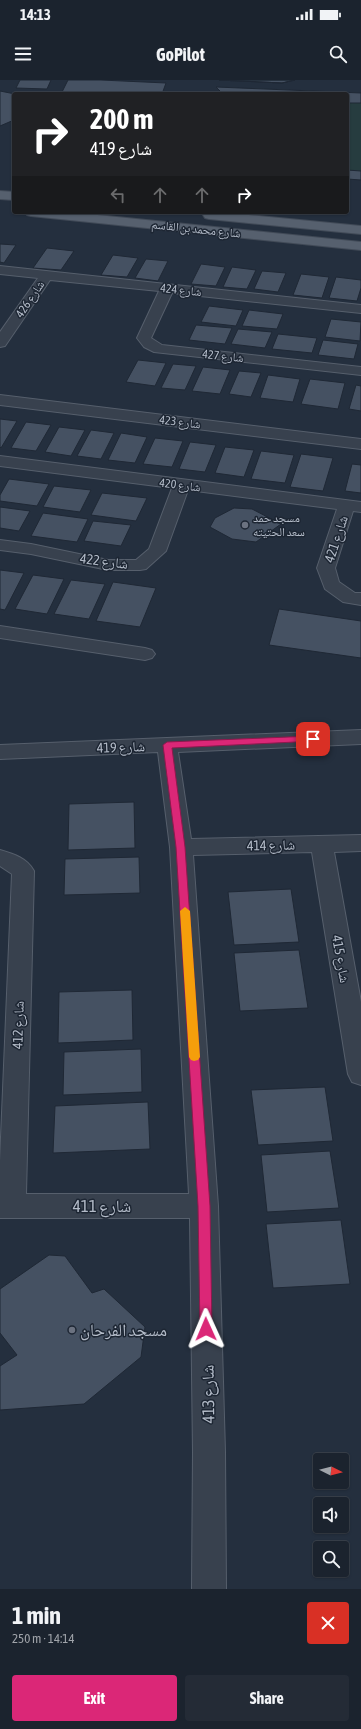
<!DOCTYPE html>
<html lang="en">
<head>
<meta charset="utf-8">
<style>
  :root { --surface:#1b232e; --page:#242b36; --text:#f1f3f6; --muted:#a0a4aa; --line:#39404a; --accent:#db2777 }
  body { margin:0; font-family:"Asap Condensed","Noto Naskh Arabic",sans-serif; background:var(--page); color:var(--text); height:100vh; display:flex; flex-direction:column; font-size:15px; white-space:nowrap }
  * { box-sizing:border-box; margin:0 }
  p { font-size:13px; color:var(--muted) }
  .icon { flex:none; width:22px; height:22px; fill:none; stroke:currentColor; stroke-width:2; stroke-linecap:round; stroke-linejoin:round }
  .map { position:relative; height:1509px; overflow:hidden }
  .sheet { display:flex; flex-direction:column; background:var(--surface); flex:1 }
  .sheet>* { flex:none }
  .banner { position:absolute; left:12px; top:12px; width:337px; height:122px; border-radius:4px; box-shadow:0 1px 3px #0004,0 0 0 1px var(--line); background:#202124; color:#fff; overflow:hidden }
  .needle { width:26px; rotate:96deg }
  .fabs { position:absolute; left:313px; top:1373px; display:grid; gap:8px }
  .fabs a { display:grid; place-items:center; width:36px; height:36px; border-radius:4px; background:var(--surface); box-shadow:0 1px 3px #0004,0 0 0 1px var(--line); font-size:20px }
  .pin { position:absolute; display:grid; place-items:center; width:34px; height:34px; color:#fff; margin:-17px; border-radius:8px; box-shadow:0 2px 6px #0006 }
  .me { position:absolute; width:44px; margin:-22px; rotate:359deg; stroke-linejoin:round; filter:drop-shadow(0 0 3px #0008) }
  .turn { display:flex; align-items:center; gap:14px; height:84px; padding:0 12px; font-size:18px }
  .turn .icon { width:52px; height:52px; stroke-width:2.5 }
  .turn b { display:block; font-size:28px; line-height:34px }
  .lanes { display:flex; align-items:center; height:38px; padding:0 12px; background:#0003; justify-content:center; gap:20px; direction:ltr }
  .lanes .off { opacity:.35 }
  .round { display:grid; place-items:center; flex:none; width:42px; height:42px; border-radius:4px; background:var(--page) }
  .summary { display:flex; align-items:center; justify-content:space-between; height:68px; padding:0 12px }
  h1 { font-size:24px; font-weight:700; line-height:30px }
  .button { display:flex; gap:8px; margin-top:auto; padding:8px 12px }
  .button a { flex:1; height:46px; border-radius:4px; background:var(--accent); color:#fff; font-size:16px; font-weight:700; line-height:46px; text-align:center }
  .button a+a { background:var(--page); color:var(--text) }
  .status { display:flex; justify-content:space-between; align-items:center; height:28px; padding:0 20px; background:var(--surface); direction:ltr }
  .status svg { height:11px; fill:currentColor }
  header { display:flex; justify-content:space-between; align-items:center; height:52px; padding:0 12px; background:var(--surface); font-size:18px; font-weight:700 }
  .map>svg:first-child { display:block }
  .green { fill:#263c3f }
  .building { fill:#455162; stroke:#1f2835 }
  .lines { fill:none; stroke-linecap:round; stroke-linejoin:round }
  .street-casing { stroke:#565f6c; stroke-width:2 }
  .primary-casing { stroke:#414a57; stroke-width:2 }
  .street { fill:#38414e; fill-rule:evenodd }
  .primary { fill:#56606e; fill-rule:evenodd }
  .route { fill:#db2777; stroke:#8e194d }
  .slow { fill:#f59e0b }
  .worship-dot { fill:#6b7280; stroke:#1d2633; stroke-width:1.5 }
  .labels { text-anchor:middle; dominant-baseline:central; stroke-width:3; stroke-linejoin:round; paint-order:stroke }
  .far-street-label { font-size:12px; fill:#b4bcc9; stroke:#1d2633 }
  .far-poi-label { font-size:12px; fill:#b4bcc9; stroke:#1d2633; text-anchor:start }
  .street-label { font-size:14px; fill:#b4bcc9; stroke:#1d2633 }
  .near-street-label { font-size:17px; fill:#b4bcc9; stroke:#1d2633 }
  .near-poi-label { font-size:17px; fill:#b4bcc9; stroke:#1d2633; text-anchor:start }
</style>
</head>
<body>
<div class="status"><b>14:13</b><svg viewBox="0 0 49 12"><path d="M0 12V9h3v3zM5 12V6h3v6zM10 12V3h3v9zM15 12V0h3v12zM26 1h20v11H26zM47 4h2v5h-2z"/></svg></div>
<header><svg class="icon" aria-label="menu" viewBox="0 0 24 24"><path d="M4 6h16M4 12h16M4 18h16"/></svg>GoPilot<svg class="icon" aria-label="search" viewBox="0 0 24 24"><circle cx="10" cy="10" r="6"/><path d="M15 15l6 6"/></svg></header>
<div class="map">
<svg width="361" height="1509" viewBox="0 0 361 1509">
  <rect width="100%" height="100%" fill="#242f3e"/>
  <!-- green -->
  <path class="green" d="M216,7l145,6v87l-14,-1v-85z"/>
  <!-- building -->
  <path class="building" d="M20,0h31l-4,9 -31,-1z
    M68,0h33l65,3 -4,11h-101z
    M219,0h76l-13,3z
    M219,0h76l-13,3z
    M216,7l145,6v10h-14v-9h-124z
    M0,11l15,3h-1v26l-14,6z
    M347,90l14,1v9l-14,-1z
    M0,164l16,1 -12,18 -4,-1z
    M47,168l27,3 -13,19 -28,-2z
    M113,175l25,3 -11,19 -26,-2z
    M146,179l22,2 -10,20 -23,-3z
    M201,184l24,3 -9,19 -25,-2z
    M232,187l24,3 -9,19 -24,-2z
    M262,191l24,2 -8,19 -24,-3z
    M301,194l28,3 -7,21 -29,-3z
    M336,197l25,3v8l-4,13 -28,-3z
    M209,226l34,4 -7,16 -35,-4z
    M249,230l34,4 -6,15 -35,-3z
    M331,239l30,3 -1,19 -35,-4z
    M196,245l36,3 -7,16 -36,-4z
    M238,249l34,3 -7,16 -34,-4z
    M278,254l39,4 -5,15 -40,-4z
    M323,260l35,4 -4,15 -36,-4z
    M138,280l28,3 -11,23 -29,-4z
    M173,284l23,2 -11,24 -24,-2z
    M203,287l27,3 -10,24 -28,-3z
    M239,291l22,2 -10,24 -22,-3z
    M268,295l32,4 -7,23 -33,-4z
    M310,299l35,4 -7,26 -37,-5z
    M356,305l5,1v25l-12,-2z
    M0,339l17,2 -16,27 -1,-1z
    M26,342l25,3 -15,26 -25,-3z
    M59,347l26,3 -14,26 -26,-4z
    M91,350l23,3 -13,26 -24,-3z
    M121,353l26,4 -12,26 -27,-3z
    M155,358l28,3 -11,26 -29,-3z
    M190,362l26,3 -11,27 -26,-3z
    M225,367l29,3 -10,27 -29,-4z
    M261,371l33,4 -9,28 -34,-4z
    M301,374l32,4 -10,33 -33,-4z
    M352,384l9,1v28l-16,-2z
    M9,399l40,5 -12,22 -37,-5v-6z
    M54,406l37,4 -11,22 -37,-5z
    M102,413l45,5 -11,23 -45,-6z
    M0,427l30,4 -11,20 -19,-3z
    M234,428l18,1 29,15 -25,18 -24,-3 -22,-12 5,-9z
    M43,433l45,6 -11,23 -46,-6z
    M93,441l38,4 -10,21 -37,-5z
    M0,490l24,3 -19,37 -5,-1z
    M33,495l31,4 -17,35 -32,-5z
    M71,500l34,4 -16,35 -35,-5z
    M113,502l43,6 -16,39 -44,-6z
    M279,529l82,12v37l-92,-13z
    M134,722l1,46 -67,2 1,-46z
    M139,777l1,36 -76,2 1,-36z
    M291,809l8,53 -65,3 -6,-53z
    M299,870l9,58 -68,3 -6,-58z
    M132,910l1,50 -75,3 1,-51z
    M141,969l1,43 -79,3 1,-43z
    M325,1007l8,54 -75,4 -7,-55z
    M148,1022l2,47 -97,4 2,-47z
    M330,1071l9,57 -72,4 -6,-57z
    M341,1140l9,64 -77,4 -7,-64z
    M49,1175l16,1 27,37 12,-4 41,38 -4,30 -57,47 -84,6v-44l17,-11 -17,-22v-44z"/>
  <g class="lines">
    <defs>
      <path id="street" d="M0,186l361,39v8l-189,-20 -21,45 11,7 199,22v8l-207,-23 -10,-5 -7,-9 22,-47 -109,-11 -45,66 -5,1v-15l38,-54 -38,-4z
        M0,315l361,44v10l-361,-44z
        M0,376l361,46v10l-8,-1 -18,57 4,14 16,11h6v12l-18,-3 -18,-13 -8,-21 20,-59 -149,-19 -22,61 -20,18 -6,1h-32l-77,-16 -31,-4v-10l31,4 77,16h28l13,-11 23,-61 -172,-22z
        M0,546l145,22 7,2 3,4 -3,4 -7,2 -145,-22z
        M361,650v14l-183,8 13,87 170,-4v16l-27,1 27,150v83l-9,-3 -4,-8 -36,-222 -119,3 25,351 7,246 1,137h-34l1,-137 -3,-234h-190v-57l12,-287 -12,-8v-16c14,4 27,8 34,21l-8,323h163l-19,-347 -12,-95 -158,7v-14z"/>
      <path id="primary" d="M0,111l14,1v8l-14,-1z
        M25,132h43l293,30v8l-330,-34 -4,-1z
        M205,132h12l144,14v8l-152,-15 -4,-1 -2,-3z"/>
    </defs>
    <!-- street casing -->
    <use href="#street" class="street-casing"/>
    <!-- primary casing -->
    <use href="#primary" class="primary-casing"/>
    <!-- street -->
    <use href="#street" class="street"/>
    <!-- primary -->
    <use href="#primary" class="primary"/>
  </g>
  <!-- route -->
  <path class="route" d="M313,656l5,3 -2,2 -144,7 13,99 25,359 2,123 -1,4 -5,2 -4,-2 -2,-4 -2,-123 -22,-359 -13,-102 4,-3z"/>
  <!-- slow -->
  <path class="slow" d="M185,827l5,4 10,146 -2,3 -4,1 -3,-1 -2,-3 -9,-146z"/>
  <!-- markers -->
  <g class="worship-dot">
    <circle cx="245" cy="445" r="4"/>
    <circle cx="72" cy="1250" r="4"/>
  </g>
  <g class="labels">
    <!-- far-street labels -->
    <g class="far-street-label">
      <text transform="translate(196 149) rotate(6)">شارع محمد بن القاسم</text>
      <text transform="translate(181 210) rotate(6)">شارع 424</text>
      <text transform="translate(30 219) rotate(-56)">شارع 426</text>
      <text transform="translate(223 276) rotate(6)">شارع 427</text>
      <text transform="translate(180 342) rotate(7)">شارع 423</text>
      <text transform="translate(180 405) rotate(7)">شارع 420</text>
    </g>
    <!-- far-poi labels -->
    <g class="far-poi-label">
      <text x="253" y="438">مسجد حمد<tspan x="253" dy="14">سعد الحتيته</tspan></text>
    </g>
    <!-- street labels -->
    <g class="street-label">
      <text transform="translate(336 459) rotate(-72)">شارع 421</text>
      <text transform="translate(104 481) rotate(7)">شارع 422</text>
      <text transform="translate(121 667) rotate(-2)">شارع 419</text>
      <text transform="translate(271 765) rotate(-1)">شارع 414</text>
      <text transform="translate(341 879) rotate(80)">شارع 415</text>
      <text transform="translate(18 945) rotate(-88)">شارع 412</text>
    </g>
    <!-- near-street labels -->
    <g class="near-street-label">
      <text x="102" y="1126">شارع 411</text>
      <text transform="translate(208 1314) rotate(-91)">شارع 413</text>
    </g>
    <!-- near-poi labels -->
    <g class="near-poi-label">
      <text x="80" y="1250">مسجد الفرحان</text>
    </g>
  </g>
</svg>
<div class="fabs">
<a><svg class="needle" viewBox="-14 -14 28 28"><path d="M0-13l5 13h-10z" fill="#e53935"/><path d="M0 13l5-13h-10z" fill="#a0a4aa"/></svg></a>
<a><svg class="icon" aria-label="sound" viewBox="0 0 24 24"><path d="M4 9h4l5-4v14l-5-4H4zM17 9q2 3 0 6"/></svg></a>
<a><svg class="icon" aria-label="search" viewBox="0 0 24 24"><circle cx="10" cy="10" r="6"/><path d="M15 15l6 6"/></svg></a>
</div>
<div class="pin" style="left:313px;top:659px;background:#d93025"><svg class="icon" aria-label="arrive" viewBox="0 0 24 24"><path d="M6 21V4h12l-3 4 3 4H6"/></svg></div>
<svg class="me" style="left:206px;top:1249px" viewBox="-20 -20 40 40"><path d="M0-17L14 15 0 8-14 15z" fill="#db2777" stroke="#fff" stroke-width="4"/></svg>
<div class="banner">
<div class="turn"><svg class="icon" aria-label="right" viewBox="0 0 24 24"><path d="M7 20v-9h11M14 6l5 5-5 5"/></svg><div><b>200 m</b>شارع 419</div></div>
<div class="lanes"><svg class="icon off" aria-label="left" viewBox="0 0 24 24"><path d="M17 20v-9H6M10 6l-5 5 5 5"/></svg><svg class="icon off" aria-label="ahead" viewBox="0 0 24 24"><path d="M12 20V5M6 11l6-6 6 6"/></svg><svg class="icon off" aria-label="ahead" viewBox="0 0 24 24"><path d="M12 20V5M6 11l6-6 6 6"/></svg><svg class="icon" aria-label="right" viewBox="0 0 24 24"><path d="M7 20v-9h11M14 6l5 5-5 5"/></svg></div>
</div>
</div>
<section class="sheet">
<div class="summary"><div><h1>1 min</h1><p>250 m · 14:14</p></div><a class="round" style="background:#d93025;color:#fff"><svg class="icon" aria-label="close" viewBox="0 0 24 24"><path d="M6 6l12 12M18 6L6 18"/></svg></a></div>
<div class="button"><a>Exit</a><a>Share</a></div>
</section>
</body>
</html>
